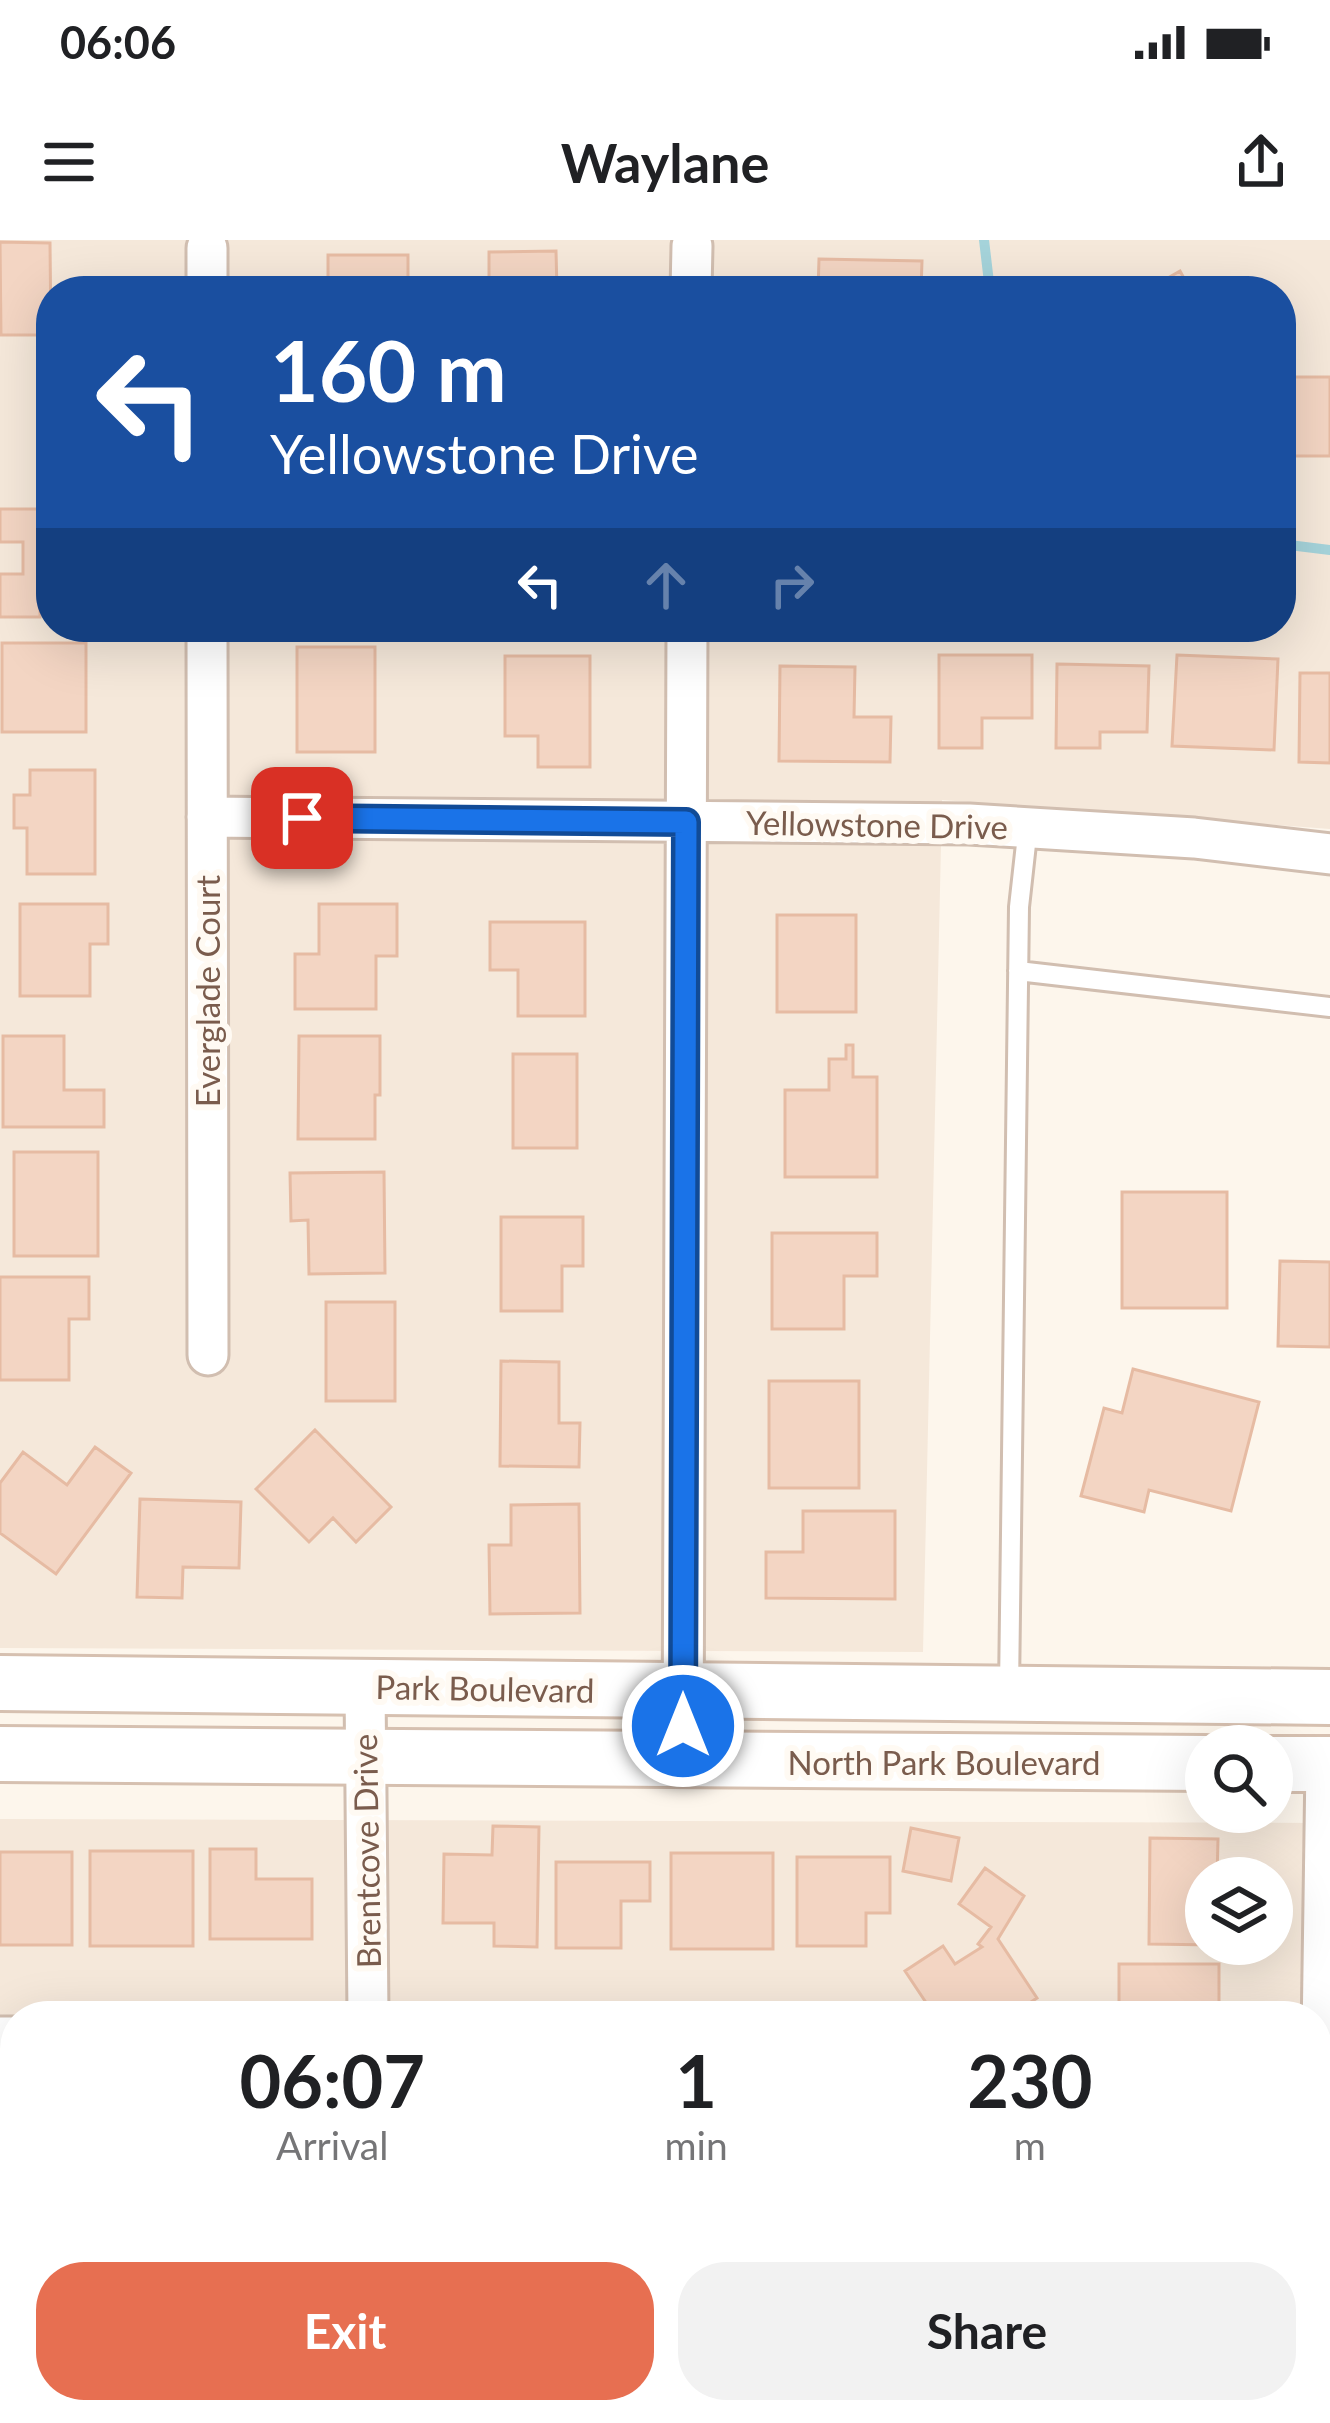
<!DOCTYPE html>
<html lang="en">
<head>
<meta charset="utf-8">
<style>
  :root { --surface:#fff; --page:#f2f2f2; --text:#202124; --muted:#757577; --accent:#e76f51 }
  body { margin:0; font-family:Lato,sans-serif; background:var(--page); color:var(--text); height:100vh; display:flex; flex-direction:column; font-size:45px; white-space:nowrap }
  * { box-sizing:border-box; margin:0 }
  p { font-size:39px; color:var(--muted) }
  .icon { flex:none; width:66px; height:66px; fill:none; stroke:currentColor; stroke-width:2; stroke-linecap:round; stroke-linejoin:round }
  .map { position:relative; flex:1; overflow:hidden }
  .panel { position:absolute; left:0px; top:1761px; width:1332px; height:423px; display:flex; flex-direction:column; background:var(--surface); border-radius:48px 48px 0 0; box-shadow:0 12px 48px #0002 }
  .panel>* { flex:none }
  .top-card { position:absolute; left:36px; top:36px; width:1260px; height:366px; border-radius:48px; box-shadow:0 12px 48px #0002; background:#1a4fa0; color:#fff; overflow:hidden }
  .fabs { position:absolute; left:1185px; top:1485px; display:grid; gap:24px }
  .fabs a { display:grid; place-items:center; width:108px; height:108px; border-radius:50%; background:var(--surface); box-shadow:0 12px 48px #0002; font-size:60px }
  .pin { position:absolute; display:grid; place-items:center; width:102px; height:102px; color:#fff; margin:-51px; border-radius:24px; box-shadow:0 6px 18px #0006 }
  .me { position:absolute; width:132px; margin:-66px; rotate:0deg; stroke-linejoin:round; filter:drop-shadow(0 0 9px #0008) }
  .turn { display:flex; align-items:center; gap:42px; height:252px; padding:0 36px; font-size:54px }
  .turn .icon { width:156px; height:156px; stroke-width:2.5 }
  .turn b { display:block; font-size:84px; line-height:102px }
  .lanes { display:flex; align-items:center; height:114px; padding:0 36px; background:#0003; justify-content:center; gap:60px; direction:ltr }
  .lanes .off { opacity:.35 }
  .eta { display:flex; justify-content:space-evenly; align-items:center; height:204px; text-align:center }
  .eta b { font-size:72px; font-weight:700; line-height:84px }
  .action { display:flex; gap:24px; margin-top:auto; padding:24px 36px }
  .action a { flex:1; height:138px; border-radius:48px; background:var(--accent); color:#fff; font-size:48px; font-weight:700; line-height:138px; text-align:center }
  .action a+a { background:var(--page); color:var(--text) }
  .status { display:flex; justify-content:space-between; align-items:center; height:84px; padding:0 60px; background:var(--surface); direction:ltr }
  .status svg { height:33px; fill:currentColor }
  header { display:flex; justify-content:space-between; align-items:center; height:156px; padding:0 36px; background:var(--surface); font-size:54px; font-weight:700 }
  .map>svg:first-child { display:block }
  .residential { fill:#f5e8da; fill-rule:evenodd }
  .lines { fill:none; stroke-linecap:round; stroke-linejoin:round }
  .stream { stroke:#a5d3da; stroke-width:10 }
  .building { fill:#f3d5c3; stroke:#e6bba3; stroke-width:3 }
  .lane-casing { stroke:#d1beb0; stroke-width:24 }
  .street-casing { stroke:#d1beb0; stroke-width:45 }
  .secondary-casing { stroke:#d6c0b0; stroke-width:60 }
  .lane { stroke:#fff; stroke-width:18 }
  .street { stroke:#fff; stroke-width:39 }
  .secondary { stroke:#fff; stroke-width:54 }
  .route-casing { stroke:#114b97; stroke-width:30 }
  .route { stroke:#1a73e8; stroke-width:21 }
  .labels { text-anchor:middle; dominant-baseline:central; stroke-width:12; stroke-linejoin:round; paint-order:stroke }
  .street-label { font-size:33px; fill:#7a5c4d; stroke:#fffaf3 }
</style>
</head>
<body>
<div class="status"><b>06:06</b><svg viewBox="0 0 49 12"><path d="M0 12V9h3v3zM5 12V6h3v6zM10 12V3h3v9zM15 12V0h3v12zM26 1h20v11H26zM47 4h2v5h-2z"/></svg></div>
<header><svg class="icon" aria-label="menu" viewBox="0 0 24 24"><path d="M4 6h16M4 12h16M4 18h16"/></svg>Waylane<svg class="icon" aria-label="share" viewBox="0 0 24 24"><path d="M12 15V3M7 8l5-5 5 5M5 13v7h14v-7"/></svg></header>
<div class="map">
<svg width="1330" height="2183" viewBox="0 0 1330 2183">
  <rect width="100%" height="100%" fill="#fdf6ec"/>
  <!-- residential -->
  <path class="residential" d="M0,0h1330v589l-388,-29 -19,852 -923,-4zM51,51h1230v336h-1230z
    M0,1579l1330,4v600h-1330zM1206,1638h66v66h-66zM15,1776h1302v393h-1302z"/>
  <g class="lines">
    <!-- stream -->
    <path class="stream" d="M984,0l6,51
      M1281,304l49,6"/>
  </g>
  <!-- building -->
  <path class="building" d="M0,2l50,1 1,92h-50z
    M556,11l1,40h-68v-39z
    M328,15h80v36h-80z
    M819,19l103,2 -1,30h-103z
    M1180,31l11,20h-46z
    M1281,137h49v79h-49z
    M41,150h10v102h-10z
    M0,269h51v79h-11v29h-40v-43h23v-32h-23z
    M2,403h84v89h-84z
    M297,407h78v105h-78z
    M939,415h93v63h-50v30h-43z
    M1177,415l101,4 -4,91 -102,-4z
    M505,416h85v111h-52v-31h-33z
    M1057,424l92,2 -2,66h-47v16h-44z
    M780,426l75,1 -1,50h37l-1,45 -111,-1z
    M1300,433h30v90l-31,-1z
    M30,530h65v104h-68v-46h-13v-33h16z
    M20,664h88v40h-18v52h-70z
    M319,664h78v52h-21v53h-81v-55h24z
    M777,675h79v97h-79z
    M490,682h95v94h-67v-46h-28z
    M3,796h61v54h40v37h-101z
    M299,796h81v59h-5v44h-77z
    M846,805h7v32h24v100h-92v-87h44v-31h17z
    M513,814h64v94h-64z
    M14,912h84v104h-84z
    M384,932l1,101 -76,1 -1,-54 -17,1 -1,-48z
    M1122,952h105v116h-105z
    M501,977h82v49h-21v45h-61z
    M772,993h105v43h-33v53h-72z
    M1280,1021l50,1v85l-52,-1z
    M0,1037h89v42h-20v61h-69z
    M326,1062h69v99h-69z
    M501,1121l58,1v61h21l-1,44 -79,-1z
    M1133,1129l126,33 -28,109 -82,-21 -5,22 -63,-16 23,-88 18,5z
    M769,1141h90v107h-90z
    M315,1190l76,77 -35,35 -23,-24 -24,24 -53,-53z
    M95,1207l36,26 -75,101 -56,-41v-50l23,-31 44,33z
    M140,1259l101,3 -2,66 -56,-1 -1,31 -45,-1z
    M579,1264l1,109 -90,1 -1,-69h22v-40z
    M803,1271h92v88l-129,-1v-46h37z
    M493,1586l46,1 -2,120 -43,-1v-23h-51l1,-69 48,1z
    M911,1588l48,10 -8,43 -48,-10z
    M1150,1598l68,1 -1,39h-11v66l9,1 -66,-1z
    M210,1609h46v30h56v60h-102z
    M90,1611h103v95h-103z
    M0,1612h72v93h-72z
    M671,1613h102v96h-102z
    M797,1617h93v56h-24v33h-69z
    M556,1622h94v39h-29v47h-65z
    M985,1628l39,28 -26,43 39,59 -27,18h-75l-30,-45 38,-25 12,18 27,-17 -4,-3 13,-17 -32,-23z
    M1119,1724h100v52h-100z
    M0,1889h15v90h-15z
    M0,2101h15v67h-15z
    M465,2169h90l-1,14h-89z
    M649,2169h99v14h-99z"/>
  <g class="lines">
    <defs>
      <path id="lane" d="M1018,731l312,36
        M1009,1450l10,-783 9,-81"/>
      <path id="street" d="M207,8v43
        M691,51l1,-45
        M207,387l1,728
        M207,577l762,7 225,14 136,16
        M365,1446l3,330
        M683,1521l4,-1134
        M0,1797h15
        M1317,2140l9,-616
        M370,2169v14
        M847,2183v-14
        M1316,2183l1,-14"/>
      <path id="secondary" d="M0,1443l1330,14
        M0,1514l1206,9
        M1272,1524h58"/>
    </defs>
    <!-- lane casing -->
    <use href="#lane" class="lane-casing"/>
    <!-- street casing -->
    <use href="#street" class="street-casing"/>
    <!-- secondary casing -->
    <use href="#secondary" class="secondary-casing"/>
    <!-- lane -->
    <use href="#lane" class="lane"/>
    <!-- street -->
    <use href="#street" class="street"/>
    <!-- secondary -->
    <use href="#secondary" class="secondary"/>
  </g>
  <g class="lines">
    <defs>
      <path id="route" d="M302,578l384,4 -3,904"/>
    </defs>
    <!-- route casing -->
    <use href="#route" class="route-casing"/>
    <!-- route -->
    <use href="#route" class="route"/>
  </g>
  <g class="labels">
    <!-- street labels -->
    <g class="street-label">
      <text transform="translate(877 584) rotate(1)">Yellowstone Drive</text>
      <text transform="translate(207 751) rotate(-90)">Everglade Court</text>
      <text transform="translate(485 1448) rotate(1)">Park Boulevard</text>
      <text x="944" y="1522">North Park Boulevard</text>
      <text transform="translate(366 1611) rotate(-91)">Brentcove Drive</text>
    </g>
  </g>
</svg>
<div class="fabs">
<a><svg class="icon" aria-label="search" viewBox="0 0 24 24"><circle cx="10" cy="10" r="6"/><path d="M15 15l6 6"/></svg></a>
<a><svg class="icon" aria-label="layers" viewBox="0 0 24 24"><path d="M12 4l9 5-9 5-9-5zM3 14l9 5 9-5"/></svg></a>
</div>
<div class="pin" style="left:302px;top:578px;background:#d93025"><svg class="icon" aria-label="arrive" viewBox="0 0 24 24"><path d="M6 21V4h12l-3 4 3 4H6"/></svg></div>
<svg class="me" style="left:683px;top:1486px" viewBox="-20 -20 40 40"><circle r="17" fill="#1a73e8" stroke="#fff" stroke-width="3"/><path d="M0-11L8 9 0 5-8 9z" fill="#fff"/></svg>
<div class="top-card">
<div class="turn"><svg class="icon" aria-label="left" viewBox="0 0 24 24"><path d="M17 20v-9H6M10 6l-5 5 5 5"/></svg><div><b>160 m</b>Yellowstone Drive</div></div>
<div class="lanes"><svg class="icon" aria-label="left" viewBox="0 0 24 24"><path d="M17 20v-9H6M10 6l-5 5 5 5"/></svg><svg class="icon off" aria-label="ahead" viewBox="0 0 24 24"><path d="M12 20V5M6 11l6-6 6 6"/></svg><svg class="icon off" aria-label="right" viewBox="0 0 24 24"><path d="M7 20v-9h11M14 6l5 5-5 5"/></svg></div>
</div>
<section class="panel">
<div class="eta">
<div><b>06:07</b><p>Arrival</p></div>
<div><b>1</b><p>min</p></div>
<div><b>230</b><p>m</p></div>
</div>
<div class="action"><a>Exit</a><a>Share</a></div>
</section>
</div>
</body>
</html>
